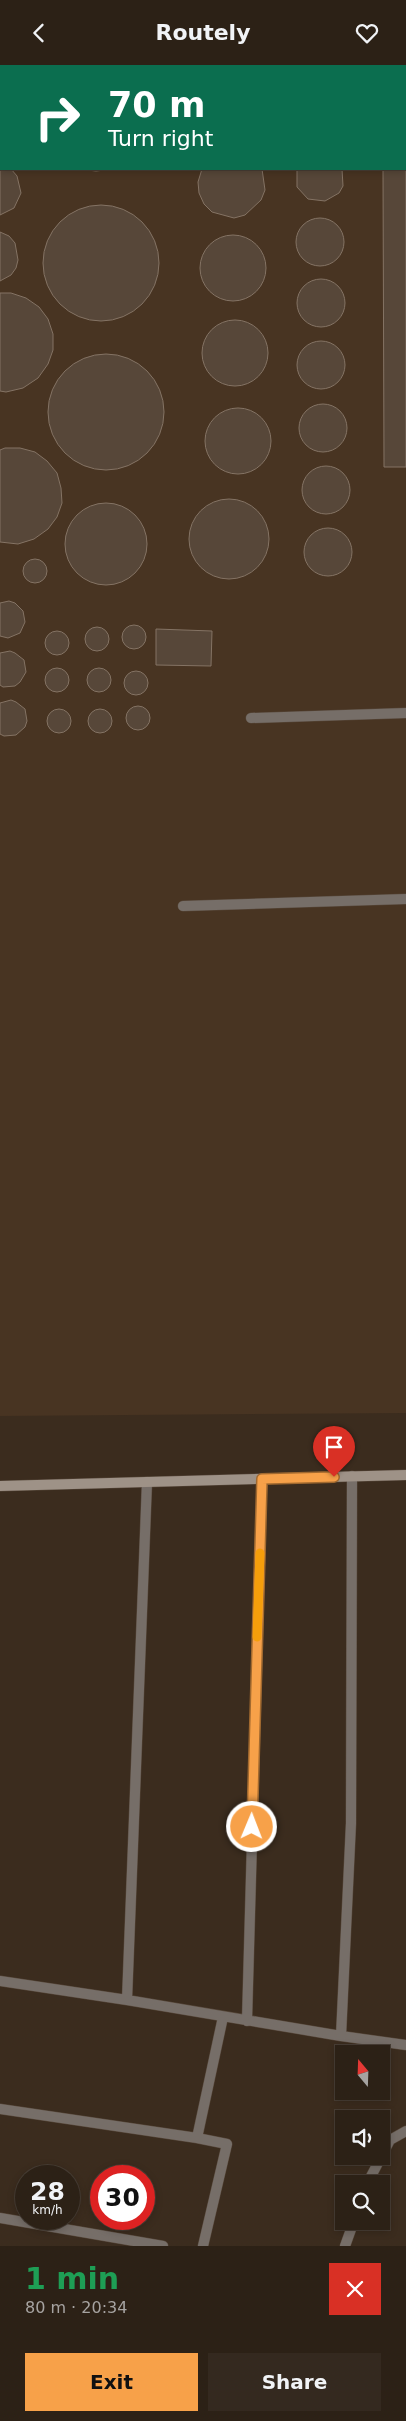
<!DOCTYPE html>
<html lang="en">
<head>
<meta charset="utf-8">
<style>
  :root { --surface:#2c2116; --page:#34291f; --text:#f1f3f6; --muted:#a6a3a1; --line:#483e35; --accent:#f7a149 }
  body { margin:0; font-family:"DejaVu Sans",sans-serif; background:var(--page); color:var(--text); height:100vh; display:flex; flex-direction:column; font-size:19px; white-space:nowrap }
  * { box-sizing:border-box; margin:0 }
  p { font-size:16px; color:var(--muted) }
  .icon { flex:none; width:28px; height:28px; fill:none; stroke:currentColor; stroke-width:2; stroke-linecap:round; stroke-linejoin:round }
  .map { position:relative; height:2181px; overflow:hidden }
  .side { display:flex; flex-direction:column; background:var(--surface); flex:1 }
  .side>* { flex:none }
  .hud { position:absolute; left:0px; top:0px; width:406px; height:105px; box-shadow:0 2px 8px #0003,0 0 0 1px var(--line); background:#0b6e4f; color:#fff; overflow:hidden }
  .needle { width:32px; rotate:341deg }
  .controls { position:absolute; left:335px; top:1980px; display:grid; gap:10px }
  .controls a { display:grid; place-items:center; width:55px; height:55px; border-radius:0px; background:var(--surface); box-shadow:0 2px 8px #0003,0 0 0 1px var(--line); font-size:25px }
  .speed { position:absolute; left:15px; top:2100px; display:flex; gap:10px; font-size:25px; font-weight:700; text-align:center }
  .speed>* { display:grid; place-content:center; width:65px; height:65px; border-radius:50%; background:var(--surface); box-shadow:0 2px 8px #0003,0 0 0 1px var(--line); line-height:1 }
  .speed small { font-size:12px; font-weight:400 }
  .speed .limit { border:8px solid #d22; background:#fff; color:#111 }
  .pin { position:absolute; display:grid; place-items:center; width:42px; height:42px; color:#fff; margin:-51px -21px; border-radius:50% 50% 50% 0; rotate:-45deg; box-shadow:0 0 5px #0007 }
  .pin .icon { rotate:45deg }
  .me { position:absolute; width:55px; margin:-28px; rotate:1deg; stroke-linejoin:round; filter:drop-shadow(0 0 4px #0008) }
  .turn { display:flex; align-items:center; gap:18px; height:105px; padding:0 25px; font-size:22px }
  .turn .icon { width:65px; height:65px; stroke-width:2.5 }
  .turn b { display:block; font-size:35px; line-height:42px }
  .round { display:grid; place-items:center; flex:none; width:52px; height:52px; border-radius:0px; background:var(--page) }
  .head { display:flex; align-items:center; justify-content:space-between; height:85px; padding:0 25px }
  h1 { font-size:30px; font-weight:700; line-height:38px; color:#1e9e55 }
  .action { display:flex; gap:10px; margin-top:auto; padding:10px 25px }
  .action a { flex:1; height:58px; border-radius:0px; background:var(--accent); color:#111; font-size:20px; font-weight:700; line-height:58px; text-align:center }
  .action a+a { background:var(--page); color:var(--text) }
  header { display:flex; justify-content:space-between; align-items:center; height:65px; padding:0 25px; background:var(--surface); font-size:22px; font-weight:700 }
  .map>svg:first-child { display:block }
  .built { fill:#483422; fill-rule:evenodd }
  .building { fill:#574739; stroke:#847364 }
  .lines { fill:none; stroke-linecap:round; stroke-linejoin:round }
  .lane-casing { stroke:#58493c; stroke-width:11 }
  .street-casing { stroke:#58493c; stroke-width:11 }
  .secondary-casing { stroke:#58493c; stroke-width:11 }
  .lane { stroke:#766e68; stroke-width:10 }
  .street { stroke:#766e68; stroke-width:10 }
  .secondary { stroke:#9e9287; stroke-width:10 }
  .route-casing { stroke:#a1692f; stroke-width:12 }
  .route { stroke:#f7a149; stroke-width:9 }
  .slow { stroke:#f59e0b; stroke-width:9 }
</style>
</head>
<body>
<header><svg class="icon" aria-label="back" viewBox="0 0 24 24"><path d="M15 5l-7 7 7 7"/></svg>Routely<svg class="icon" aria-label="heart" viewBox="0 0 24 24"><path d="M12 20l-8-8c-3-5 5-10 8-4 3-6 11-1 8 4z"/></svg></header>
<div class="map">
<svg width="406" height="2181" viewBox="0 0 406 2181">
  <rect width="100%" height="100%" fill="#3b2c1e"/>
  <!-- built -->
  <path class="built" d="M0,0h406v1348l-406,3zM1,1h404v103h-404z"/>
  <!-- building -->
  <path class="building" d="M63,0h65l2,1h-69z
    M294,0h35v1z
    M383,0h23v402h-22l-1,-298h22v-103z
    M0,99l1,5h10l6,7 4,17 -7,15 -14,7z
    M79,104h34l-17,2z
    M202,104h60l3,21 -4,10 -16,15 -11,3 -22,-6 -8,-8 -5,-11 -1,-11z
    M297,104h45l1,17 -4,7 -14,8 -17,-2 -11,-12z
    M43 198a58 58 0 1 1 116 0a58 58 0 1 1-116 0Z
    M296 177a24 24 0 1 1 48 0a24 24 0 1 1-48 0Z
    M0,167l9,4 6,7 3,17 -2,8 -5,7 -11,6z
    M200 203a33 33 0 1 1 66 0a33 33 0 1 1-66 0Z
    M297 238a24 24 0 1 1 48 0a24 24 0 1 1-48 0Z
    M0,228h11l15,5 13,9 9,12 5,15v16l-5,14 -10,14 -15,10 -17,4 -6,-1z
    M202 288a33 33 0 1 1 66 0a33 33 0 1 1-66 0Z
    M297 300a24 24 0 1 1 48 0a24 24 0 1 1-48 0Z
    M48 347a58 58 0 1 1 116 0a58 58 0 1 1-116 0Z
    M299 363a24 24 0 1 1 48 0a24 24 0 1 1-48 0Z
    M205 376a33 33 0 1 1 66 0a33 33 0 1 1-66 0Z
    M5,383h15l15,4 12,9 10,12 4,15 1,15 -5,14 -9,12 -14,10 -16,5 -18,-2v-92z
    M302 425a24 24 0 1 1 48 0a24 24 0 1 1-48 0Z
    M189 474a40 40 0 1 1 80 0a40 40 0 1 1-80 0Z
    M65 479a41 41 0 1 1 82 0a41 41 0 1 1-82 0Z
    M304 487a24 24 0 1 1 48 0a24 24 0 1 1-48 0Z
    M23 506a12 12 0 1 1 24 0a12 12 0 1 1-24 0Z
    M9,536l6,2 8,8 2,11 -5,11 -12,5 -8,-2v-33z
    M122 572a12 12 0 1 1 24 0a12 12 0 1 1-24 0Z
    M85 574a12 12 0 1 1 24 0a12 12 0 1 1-24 0Z
    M156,564l56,2 -1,35 -55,-1z
    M45 578a12 12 0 1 1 24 0a12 12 0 1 1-24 0Z
    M10,586l5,2 9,7 2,12 -6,10 -5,4 -12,1 -3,-2v-32z
    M87 615a12 12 0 1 1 24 0a12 12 0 1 1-24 0Z
    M45 615a12 12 0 1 1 24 0a12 12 0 1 1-24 0Z
    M124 618a12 12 0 1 1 24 0a12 12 0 1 1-24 0Z
    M11,635l5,2 9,7 2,12 -2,6 -9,8 -12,1 -4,-2v-31z
    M126 653a12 12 0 1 1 24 0a12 12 0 1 1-24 0Z
    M47 656a12 12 0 1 1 24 0a12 12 0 1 1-24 0Z
    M88 656a12 12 0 1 1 24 0a12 12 0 1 1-24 0Z"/>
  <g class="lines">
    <defs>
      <path id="lane" d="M251,653l155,-5
        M183,841l223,-7"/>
      <path id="street" d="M0,1916l127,19 214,36 10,-213 1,-347
        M127,1935l20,-518
        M247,1956l15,-542
        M341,1971l65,9
        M0,2044l197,29 26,-121
        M197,2073l30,6 -24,102
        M367,2119l23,-44 16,-9
        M0,2153l163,28
        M345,2181l9,-25"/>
      <path id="secondary" d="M0,1421l406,-11"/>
    </defs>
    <!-- lane casing -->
    <use href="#lane" class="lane-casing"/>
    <!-- street casing -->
    <use href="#street" class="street-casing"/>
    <!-- secondary casing -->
    <use href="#secondary" class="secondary-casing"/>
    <!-- lane -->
    <use href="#lane" class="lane"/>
    <!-- street -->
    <use href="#street" class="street"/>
    <!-- secondary -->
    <use href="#secondary" class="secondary"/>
  </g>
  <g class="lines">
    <defs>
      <path id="route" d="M252,1762l10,-348 72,-2"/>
    </defs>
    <!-- route casing -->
    <use href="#route" class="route-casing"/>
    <!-- route -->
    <use href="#route" class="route"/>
    <!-- slow -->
    <path class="slow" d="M257,1572l3,-84"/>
  </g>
</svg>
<div class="controls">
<a><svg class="needle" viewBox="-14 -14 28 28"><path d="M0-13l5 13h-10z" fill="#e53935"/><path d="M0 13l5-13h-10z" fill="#a6a3a1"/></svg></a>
<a><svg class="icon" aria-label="sound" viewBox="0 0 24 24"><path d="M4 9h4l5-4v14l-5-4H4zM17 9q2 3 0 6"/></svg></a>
<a><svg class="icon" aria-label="search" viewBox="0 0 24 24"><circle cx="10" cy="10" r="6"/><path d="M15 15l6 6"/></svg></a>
</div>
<div class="speed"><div>28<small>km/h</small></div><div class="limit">30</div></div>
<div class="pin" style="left:334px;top:1412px;background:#d93025"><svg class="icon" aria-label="arrive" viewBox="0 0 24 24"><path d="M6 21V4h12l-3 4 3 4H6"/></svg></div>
<svg class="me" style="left:252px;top:1762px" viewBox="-20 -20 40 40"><circle r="17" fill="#f7a149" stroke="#fff" stroke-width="3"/><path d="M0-11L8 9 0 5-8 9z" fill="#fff"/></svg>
<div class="hud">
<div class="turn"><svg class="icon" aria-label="right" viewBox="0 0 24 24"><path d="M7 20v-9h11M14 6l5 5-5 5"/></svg><div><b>70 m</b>Turn right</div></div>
</div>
</div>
<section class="side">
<div class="head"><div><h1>1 min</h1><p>80 m · 20:34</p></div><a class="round" style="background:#d93025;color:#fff"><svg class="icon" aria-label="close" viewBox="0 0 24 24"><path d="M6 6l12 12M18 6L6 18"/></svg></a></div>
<div class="action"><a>Exit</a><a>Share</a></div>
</section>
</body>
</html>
